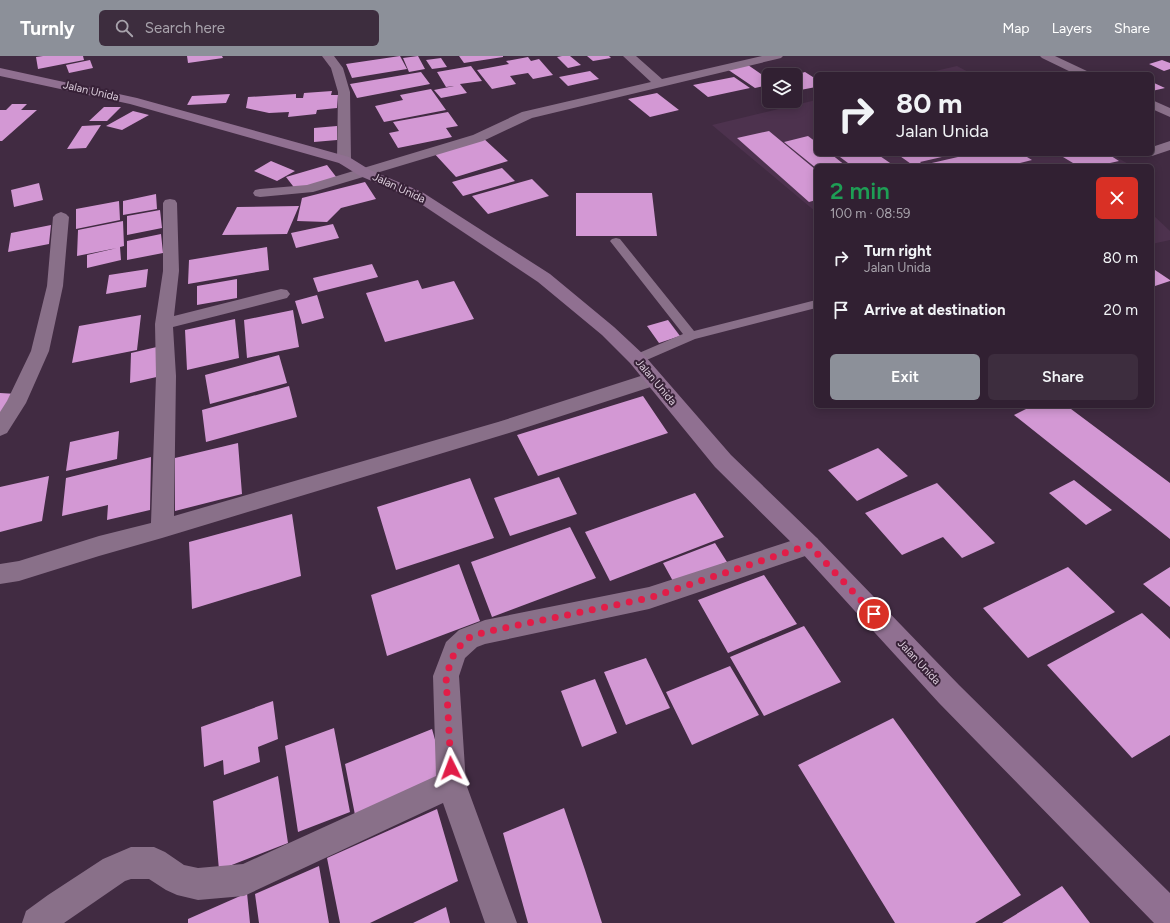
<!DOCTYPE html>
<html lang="en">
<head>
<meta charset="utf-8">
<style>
  :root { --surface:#312032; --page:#3d2d3e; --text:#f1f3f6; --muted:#a8a3ac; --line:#4c3e4d; --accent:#8c9099 }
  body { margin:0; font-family:Figtree,sans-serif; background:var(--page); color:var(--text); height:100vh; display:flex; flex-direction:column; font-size:15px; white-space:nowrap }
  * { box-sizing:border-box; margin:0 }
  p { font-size:13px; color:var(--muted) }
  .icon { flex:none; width:22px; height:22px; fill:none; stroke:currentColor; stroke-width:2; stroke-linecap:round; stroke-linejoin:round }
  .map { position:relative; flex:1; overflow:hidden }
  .drawer { position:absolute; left:814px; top:108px; width:340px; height:244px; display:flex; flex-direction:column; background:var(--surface); border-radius:6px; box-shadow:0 2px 10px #0003,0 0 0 1px var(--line) }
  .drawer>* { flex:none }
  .guide { position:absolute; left:814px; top:16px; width:340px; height:84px; border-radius:6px; box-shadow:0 2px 10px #0003,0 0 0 1px var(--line); background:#312032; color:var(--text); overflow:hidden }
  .tools { position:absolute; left:762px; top:12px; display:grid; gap:8px }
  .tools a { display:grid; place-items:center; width:40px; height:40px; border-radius:6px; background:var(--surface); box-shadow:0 2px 10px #0003,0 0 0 1px var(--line); font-size:20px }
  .pin { position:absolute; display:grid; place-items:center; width:34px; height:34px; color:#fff; margin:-17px; border:2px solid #fff; border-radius:50%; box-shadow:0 1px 4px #0007 }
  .me { position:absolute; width:44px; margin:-22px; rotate:357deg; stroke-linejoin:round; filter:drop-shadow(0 0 3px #0008) }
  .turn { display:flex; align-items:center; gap:14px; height:84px; padding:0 16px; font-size:18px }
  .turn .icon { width:52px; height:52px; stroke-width:2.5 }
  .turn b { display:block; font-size:28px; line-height:34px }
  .round { display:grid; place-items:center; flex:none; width:42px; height:42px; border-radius:6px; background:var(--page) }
  .head { display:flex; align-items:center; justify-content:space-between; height:68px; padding:0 16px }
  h1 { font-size:24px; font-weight:600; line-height:30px; color:#1e9e55 }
  .cta { display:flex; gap:8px; margin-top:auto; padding:8px 16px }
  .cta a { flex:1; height:46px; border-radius:6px; background:var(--accent); color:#fff; font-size:16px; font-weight:600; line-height:46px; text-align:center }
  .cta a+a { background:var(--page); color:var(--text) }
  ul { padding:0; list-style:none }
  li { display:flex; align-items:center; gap:12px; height:52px; padding:0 16px }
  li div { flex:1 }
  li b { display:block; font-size:15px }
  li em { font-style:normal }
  header { display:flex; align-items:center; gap:24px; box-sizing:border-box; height:56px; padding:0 20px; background:var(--accent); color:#fff }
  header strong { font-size:19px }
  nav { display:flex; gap:22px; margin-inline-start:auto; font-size:14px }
  .search { width:280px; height:36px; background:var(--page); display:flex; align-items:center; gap:10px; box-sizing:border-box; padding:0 14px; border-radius:6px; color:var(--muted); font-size:15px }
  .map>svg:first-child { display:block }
  .built { fill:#4d324e }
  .building { fill:#d398d4 }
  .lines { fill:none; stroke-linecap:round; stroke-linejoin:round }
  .lane { fill:#897089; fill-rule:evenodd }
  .street { fill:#897089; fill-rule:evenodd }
  .secondary { fill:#907091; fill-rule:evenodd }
  .route { stroke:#e11d48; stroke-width:7; stroke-dasharray:0 12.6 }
  .labels { text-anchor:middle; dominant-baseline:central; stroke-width:4; stroke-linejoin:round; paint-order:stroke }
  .street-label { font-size:11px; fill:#dbcddb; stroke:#372137 }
</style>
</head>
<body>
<header>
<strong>Turnly</strong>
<div class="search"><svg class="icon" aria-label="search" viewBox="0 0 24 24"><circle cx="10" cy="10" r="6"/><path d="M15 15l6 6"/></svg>Search here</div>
<nav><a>Map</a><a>Layers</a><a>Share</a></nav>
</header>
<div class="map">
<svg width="1170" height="867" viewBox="0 0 1170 867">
  <rect width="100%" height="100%" fill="#412b42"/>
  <!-- built -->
  <path class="built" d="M957,10l15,8h-50z
    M816,44v54h295l21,12h-316v46l-104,-87z
    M1152,158l18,17v9l-18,4z"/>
  <!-- building -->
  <path class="building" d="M43,0h40l1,4 -46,9 -2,-12z
    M187,0h35l1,2 -35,5z
    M400,0l7,13 -55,9 -6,-14z
    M418,0l7,13 -16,3 -6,-14z
    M459,0h44v1l-39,6z
    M562,0h8l11,9 -13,3 -11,-11z
    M587,0h22l2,2 -18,3z
    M528,1l3,4 8,-2 14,16 -20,4 -5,-6 -18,3 6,8 -24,5 -15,-19 32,-6 -3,-3z
    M441,2l6,9 -15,2 -6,-9z
    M90,4l3,8 -24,5 -3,-8z
    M1162,4l8,3v6l-6,2 -15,-7z
    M748,9l13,9 11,-2 -5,-3 10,-2 12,8h-20v10l-14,3 -28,-19z
    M471,10l11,15 -22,3 7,9 -26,5 -7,-8 20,-4 -8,1 -9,-15z
    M590,15l9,8 -31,7 -9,-9z
    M421,16l9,12 -73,14 -7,-14z
    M805,16l11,7v8l-21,4v-16z
    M734,21l16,11 -42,9 -15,-12z
    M1152,26l13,6 -13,3z
    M431,33l15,21 -62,12 -9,-16 28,-6 -3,-5z
    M332,35l-1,4h7l-1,13 -20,2 -1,4 -28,3 1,-5 -20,1 -23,-5 2,-11 48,-3v4h7l1,-5z
    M657,37l22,17 -29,7 -22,-18z
    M230,38l-4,9 -39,2 5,-9z
    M12,48h15l-6,6h16l-35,31h-2v-31h6z
    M104,51h17l-14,14h-18z
    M133,55l16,4 -27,15 -16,-4z
    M448,56l10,14 -12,2 6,9 -54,11 -9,-15 10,-2 -6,-9z
    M101,69l-15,23 -19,1 15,-23z
    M337,70v14l-23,2v-14z
    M769,75l47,39v30l-7,2 -72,-64z
    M808,80l8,6v12h15l15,12h-30v2l-32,-26z
    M482,81l26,24 -52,16 -24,-26z
    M836,98h41l16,11 -41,1z
    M897,98h58l-35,8 3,3 48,-11h51l10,6 -24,6h-94z
    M1058,98h50l11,7 -9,2 5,3h-37z
    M271,105l24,10 -18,10 -23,-10z
    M327,109l10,13 -41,12 -10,-13z
    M502,112l13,13 -52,15 -11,-14z
    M532,123l17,17 -61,18 -16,-18z
    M365,126l11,17 -35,9 -14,14 -30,-1 5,-23z
    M39,127l4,17 -29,7 -3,-17z
    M576,137h76l5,43h-81z
    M156,138l1,15 -34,6v-14z
    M119,145l1,19 -44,9v-20z
    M299,150l-12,28 -65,1 15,-28z
    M160,154l2,18 -35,7v-19z
    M123,165l1,25 -4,1 1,13 -34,8v-13l30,-7 -40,8 1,-26z
    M333,168l6,14 -43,10 -5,-15z
    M51,169l-2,19 -41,8 3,-19z
    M161,178l2,19 -36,7v-19z
    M267,191l2,23 -81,14 1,-24z
    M372,208l6,13 -60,15 -5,-14z
    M1152,212l18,12v1l-18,6z
    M148,213l-2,18 -40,7 3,-19z
    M237,223v19l-40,7v-19z
    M418,224l4,9 32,-8 20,38 -89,23 -19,-49z
    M317,239l7,23 -22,6 -7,-23z
    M293,254l6,37 -52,11 -3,-38z
    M141,259l-4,35 -65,13 7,-37z
    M235,263l4,39 -52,12 -2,-40z
    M668,264l12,16 -21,7 -12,-17z
    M161,290v30l-31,7 1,-30z
    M279,299l8,28 -77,21 -5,-29z
    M289,330l8,31 -91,25 -4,-32z
    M0,337l17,1 -17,22z
    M643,340l25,37 -130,43 -21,-41z
    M1032,350h35l103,77v56l-156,-124z
    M119,375l-2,28 -51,12 4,-29z
    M238,387l4,51 -67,17v-53z
    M878,392l30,28 -51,25 -29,-31z
    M151,401l-1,53 -43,10 1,-15 -46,11 4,-38z
    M49,420l-7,45 -42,11v-45z
    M559,421l18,37 -67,22 -16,-38z
    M470,422l24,60 -98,32 -19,-63z
    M1074,424l38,30 -26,15 -37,-32z
    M937,427l58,60 -33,15 -19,-21 -41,18 -37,-42z
    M695,437l29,44 -114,44 -25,-49z
    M292,458l9,62 -109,33 -3,-67z
    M570,471l26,51 -104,39 -21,-55z
    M715,487l12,19 -53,21 -11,-20z
    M459,508l21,57 -93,35 -16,-61z
    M1068,511l47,45 -87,46 -45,-50z
    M1170,511v40l-27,-23z
    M764,519l33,49 -69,29 -30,-53z
    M1142,557l28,26v96l-38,23 -85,-93z
    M804,570l37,56 -77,34 -34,-59z
    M646,602l24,50 -44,17 -22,-53z
    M730,610l29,49 -67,30 -26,-53z
    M595,623l22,54 -35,14 -21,-56z
    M273,645l5,38 -20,8 2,15 -36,13 -1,-15 -19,7 -3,-40z
    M893,662l128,177 -46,28h-80l-97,-158z
    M334,672l16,84 -52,20 -13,-86z
    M432,673l15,53 -91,38 -11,-56z
    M278,720l10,67 -69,27 -6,-69z
    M564,752l21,62 17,53h-74l-25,-90z
    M437,753l21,72 -88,42h-30l-13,-65z
    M319,810l10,57h-70l-4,-29z
    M1062,830l28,37h-88z
    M247,837l3,30h-62v-4z
    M446,851l4,16h-37z"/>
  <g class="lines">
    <!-- lane -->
    <path class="lane" d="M616,182l4,1 74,92 122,-31v8l-121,31 -53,23 -5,2 -5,-2 -2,-3 2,-3 51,-22 -73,-93 2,-2z"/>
    <!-- street -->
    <path class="street" d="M322,0h12l9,12 7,24 1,68 -2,3 -5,1 -5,-1 -2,-3 1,-68 -7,-24z
      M623,0h13l26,23 100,-23h21l-2,2 -4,1 -245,59 -49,23 -170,51 -53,5 -5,-1 -2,-3 2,-3 5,-1 47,-4 166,-50 49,-23 129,-30z
      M1040,0h15l34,16 2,2h-16l-33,-16z
      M1152,44l18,8v9l-18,-8z
      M1170,85v9l-18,6 -5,-2h5v-7z
      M170,143l5,1 2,3 2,68 -5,45 107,-27 6,1 3,4 -3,4 -114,29 3,49 -2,140 324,-94 155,-50 7,2 3,5 -3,5 -151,49 -347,105 -63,18 -80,25 -19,3v-20l19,-3 80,-25 52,-13 5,-147 -1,-52 8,-53v-68l2,-3z
      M61,156l5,2 3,3 -6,69 -14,65 -23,52 -19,30 -7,3v-24l7,-11 24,-50 16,-65 6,-69 3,-3z
      M809,479l8,3 4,7 -4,7 -168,57 -164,35 -8,3 -12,11 -6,18 7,108 51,139h-32l-42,-120 -199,93 -46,4 -21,-5 -11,-5 -17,-11h-18l-6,2 -61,42h-42l4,-12 22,-16 55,-36 28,-12h23l11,5 19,13 14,3 45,-4 193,-88 -3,-100 13,-34 13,-12 26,-10 164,-33z"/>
    <!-- secondary -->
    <path class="secondary" d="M0,12l137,30 212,59 21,13 52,22 128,82 64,53 30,28 87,100 86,83 142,147 211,208v30h-16l-215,-220 -138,-151 -86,-85 -85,-104 -28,-28 -64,-53 -126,-84 -52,-22 -21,-13 -209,-59 -130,-28z"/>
  </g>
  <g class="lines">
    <!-- route -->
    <path class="route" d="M451,712l-5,-92 9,-25 13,-13 17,-6 164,-34 160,-53 65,69"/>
  </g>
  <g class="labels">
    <!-- street labels -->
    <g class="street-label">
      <text transform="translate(91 35) rotate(13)">Jalan Unida</text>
      <text transform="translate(399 132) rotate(25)">Jalan Unida</text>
      <text transform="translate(656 326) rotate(50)">Jalan Unida</text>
      <text transform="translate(919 606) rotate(47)">Jalan Unida</text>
    </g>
  </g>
</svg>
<div class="tools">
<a><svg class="icon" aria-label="layers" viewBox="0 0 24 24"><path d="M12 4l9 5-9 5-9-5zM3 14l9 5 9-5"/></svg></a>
</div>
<div class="pin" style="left:874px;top:558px;background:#d93025"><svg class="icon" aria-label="arrive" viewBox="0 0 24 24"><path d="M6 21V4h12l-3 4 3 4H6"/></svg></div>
<svg class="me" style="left:451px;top:712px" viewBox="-20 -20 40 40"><path d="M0-17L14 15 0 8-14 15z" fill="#e11d48" stroke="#fff" stroke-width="4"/></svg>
<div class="guide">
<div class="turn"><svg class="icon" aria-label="right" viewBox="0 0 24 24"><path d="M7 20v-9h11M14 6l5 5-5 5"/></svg><div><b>80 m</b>Jalan Unida</div></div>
</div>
<section class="drawer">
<div class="head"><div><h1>2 min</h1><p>100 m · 08:59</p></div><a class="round" style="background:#d93025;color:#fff"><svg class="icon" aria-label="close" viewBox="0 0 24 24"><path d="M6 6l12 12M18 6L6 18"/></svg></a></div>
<ul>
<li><svg class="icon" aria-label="right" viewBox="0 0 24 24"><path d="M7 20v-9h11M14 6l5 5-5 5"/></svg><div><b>Turn right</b><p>Jalan Unida</p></div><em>80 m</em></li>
<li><svg class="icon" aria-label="arrive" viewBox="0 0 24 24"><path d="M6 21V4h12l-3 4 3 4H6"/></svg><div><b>Arrive at destination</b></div><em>20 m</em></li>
</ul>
<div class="cta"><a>Exit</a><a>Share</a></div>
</section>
</div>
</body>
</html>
